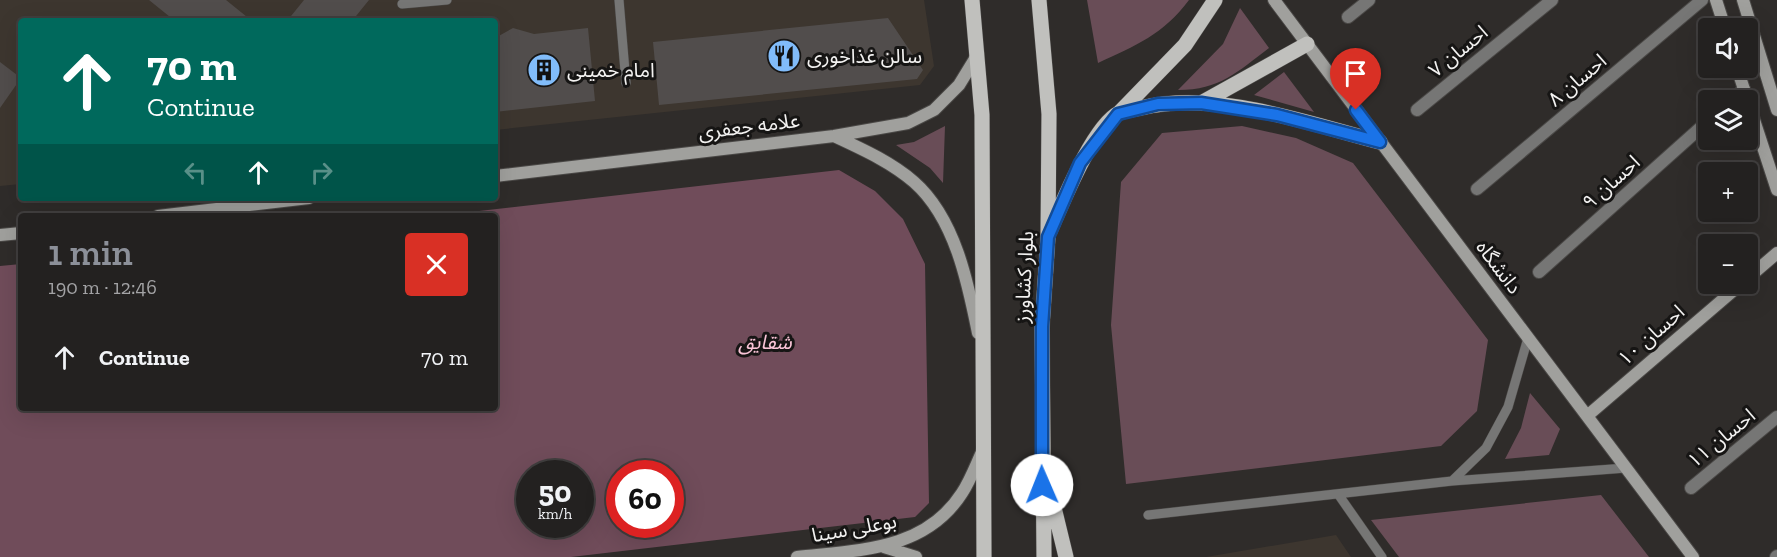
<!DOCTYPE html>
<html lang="en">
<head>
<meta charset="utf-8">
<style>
  :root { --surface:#232120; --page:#2b2929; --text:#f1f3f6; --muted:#a3a3a5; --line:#403e3e; --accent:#8c9099 }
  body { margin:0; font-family:"Zilla Slab","Noto Sans Arabic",serif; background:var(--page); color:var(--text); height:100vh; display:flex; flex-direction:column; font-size:22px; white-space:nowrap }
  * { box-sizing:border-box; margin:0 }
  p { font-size:20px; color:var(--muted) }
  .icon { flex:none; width:33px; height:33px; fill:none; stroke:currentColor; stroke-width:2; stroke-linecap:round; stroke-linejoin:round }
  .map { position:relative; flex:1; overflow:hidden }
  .side { position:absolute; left:18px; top:213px; width:480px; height:198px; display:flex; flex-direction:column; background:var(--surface); border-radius:6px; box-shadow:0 6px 24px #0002,0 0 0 2px var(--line) }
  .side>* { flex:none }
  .top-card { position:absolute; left:18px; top:18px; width:480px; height:183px; border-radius:6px; box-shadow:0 6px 24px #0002,0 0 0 2px var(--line); background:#00695c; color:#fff; overflow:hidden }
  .fabs { position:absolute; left:1698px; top:18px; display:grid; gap:12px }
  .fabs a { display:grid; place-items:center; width:60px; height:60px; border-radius:6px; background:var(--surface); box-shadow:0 6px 24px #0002,0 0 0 2px var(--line); font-size:30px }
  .speed { position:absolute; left:516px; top:460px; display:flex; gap:12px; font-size:30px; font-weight:700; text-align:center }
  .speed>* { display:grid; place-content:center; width:78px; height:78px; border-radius:50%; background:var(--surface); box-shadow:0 6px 24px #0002,0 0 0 2px var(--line); line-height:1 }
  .speed small { font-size:15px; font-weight:400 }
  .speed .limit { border:9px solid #d22; background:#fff; color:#111 }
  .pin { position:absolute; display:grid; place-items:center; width:51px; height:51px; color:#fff; margin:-62px -26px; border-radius:50% 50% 50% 0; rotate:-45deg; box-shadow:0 0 6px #0007 }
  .pin .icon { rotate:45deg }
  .me { position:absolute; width:66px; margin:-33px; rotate:359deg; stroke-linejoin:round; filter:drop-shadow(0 0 4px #0008) }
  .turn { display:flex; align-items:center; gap:21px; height:126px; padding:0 30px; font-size:27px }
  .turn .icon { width:78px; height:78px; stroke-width:2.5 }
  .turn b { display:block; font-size:42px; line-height:51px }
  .lanes { display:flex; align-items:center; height:57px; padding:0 30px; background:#0003; justify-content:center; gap:30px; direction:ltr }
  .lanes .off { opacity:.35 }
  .round { display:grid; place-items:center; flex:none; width:63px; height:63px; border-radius:6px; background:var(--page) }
  .overview { display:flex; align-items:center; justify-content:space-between; height:102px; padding:0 30px }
  h1 { font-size:36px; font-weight:600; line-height:45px; color:var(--accent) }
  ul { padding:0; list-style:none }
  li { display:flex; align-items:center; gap:18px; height:84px; padding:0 30px }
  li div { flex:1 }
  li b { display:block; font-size:22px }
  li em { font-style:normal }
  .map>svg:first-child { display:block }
  .built { fill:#3d362f }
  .green { fill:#694d57 }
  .forest { fill:#704c5a; fill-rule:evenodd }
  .building { fill:#514d4c }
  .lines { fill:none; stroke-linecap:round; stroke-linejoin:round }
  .lane-casing { stroke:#4a4846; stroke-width:10 }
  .street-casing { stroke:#4a4846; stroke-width:14 }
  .secondary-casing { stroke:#4a4846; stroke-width:14 }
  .primary-casing { stroke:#4a4846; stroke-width:16 }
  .lane { stroke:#767675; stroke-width:9 }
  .street { stroke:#767675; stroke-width:12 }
  .secondary { stroke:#a0a09d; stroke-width:12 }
  .primary { stroke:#c0c0bd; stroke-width:15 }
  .route-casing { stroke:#114b97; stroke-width:15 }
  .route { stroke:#1a73e8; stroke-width:10 }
  .labels { text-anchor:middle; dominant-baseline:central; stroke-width:6; stroke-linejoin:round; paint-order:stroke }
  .street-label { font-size:20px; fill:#f3f2f1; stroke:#161514 }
  .poi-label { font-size:20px; fill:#f3f2f1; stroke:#161514; text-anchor:start }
  .park-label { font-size:20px; font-style:italic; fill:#f9c4d7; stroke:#161514 }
</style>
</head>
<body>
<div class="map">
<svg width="1777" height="557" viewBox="0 0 1777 557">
  <rect width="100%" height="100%" fill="#2f2c2a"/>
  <!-- built -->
  <path class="built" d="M0,0h924l10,66 -14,19 -425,45v-109h-474v163l-21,2z
    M1336,535l15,22h-145z"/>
  <!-- green -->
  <path class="green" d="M1087,0h102c-25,34 -54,46 -91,63z
    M1240,8l29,40c-32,24 -49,42 -91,42l45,-46z
    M1284,72l30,40 -60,-17z
    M945,126l-2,57 -13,-15 -34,-23 18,-3z
    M1242,126l54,12 57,25 135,177 -11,71 -36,35 -315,38 -15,-159 10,-143 41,-49z
    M1530,393l30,36 -11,26 -44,4 16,-31z
    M1601,495l48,62h-250l-28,-37z"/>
  <!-- forest -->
  <path class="forest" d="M839,170l36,21 28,28 22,45 4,239 -14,14 -344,40h-571v-291l21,-2v144h474v-192h-60zM530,474h50v51h-50zM620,474h50v51h-50z"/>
  <!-- building -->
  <path class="building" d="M149,0h77l26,21h-77z
    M304,0h65l-17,21h-65z
    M888,18l35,52 -6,9 -258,26 -6,-63z
    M513,28l21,6 54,-6 7,73 -100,11v-74z
    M0,62l21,16 -21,30z"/>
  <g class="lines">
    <defs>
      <path id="lane" d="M619,0l7,83
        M402,4l45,-4
        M1452,481l34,-33 22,-41 20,-69
        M1338,494l44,63
        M1148,515l304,-34 174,-13"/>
      <path id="street" d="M1348,17l21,-17
        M1732,100l12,-11
        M1417,110l135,-110
        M1477,189l225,-189
        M1539,272l169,-151
        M1691,488l86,-71
        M1776,557l1,-1"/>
      <path id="secondary" d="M1274,0l419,557
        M1716,0l9,28
        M1743,0l34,110
        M1737,68l40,122
        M834,136c28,13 57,26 80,46 41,36 54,101 64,151
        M495,176l339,-40 74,-13 26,-13 25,-25 19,-31
        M158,216l151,-18
        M0,235l21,-2
        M1748,278l29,-25
        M1587,416l154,-132
        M884,547l32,10
        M797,557c61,-7 128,-6 165,-64 8,-12 14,-28 20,-41"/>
      <path id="primary" d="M972,0l10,115 2,442
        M1039,0l10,114 -1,123 -6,90 2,230
        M1201,103l106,-59
        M1118,114l67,-69 30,-45
        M1050,231c12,-27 43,-105 69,-118 6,-3 16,-3 22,-5 75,-18 166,15 239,34
        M1049,487l17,70"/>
    </defs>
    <!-- lane casing -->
    <use href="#lane" class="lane-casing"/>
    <!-- street casing -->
    <use href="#street" class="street-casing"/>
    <!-- secondary casing -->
    <use href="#secondary" class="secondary-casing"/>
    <!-- primary casing -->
    <use href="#primary" class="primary-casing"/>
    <!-- lane -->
    <use href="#lane" class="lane"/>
    <!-- street -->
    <use href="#street" class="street"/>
    <!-- secondary -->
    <use href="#secondary" class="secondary"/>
    <!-- primary -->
    <use href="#primary" class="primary"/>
  </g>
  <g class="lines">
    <defs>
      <path id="route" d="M1042,485v-158l6,-90 32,-74 38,-49 40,-10 43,-1 76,12 103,27 -24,-32"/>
    </defs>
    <!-- route casing -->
    <use href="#route" class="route-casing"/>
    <!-- route -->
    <use href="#route" class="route"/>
  </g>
  <!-- icons -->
  <defs>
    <symbol id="restaurant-disc" viewBox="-11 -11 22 22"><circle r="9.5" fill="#81bcfa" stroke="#161514"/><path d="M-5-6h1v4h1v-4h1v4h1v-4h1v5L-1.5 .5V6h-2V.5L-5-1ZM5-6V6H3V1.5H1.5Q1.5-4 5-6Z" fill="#111"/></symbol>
    <symbol id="building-disc" viewBox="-11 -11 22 22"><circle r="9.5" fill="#81bcfa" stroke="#161514"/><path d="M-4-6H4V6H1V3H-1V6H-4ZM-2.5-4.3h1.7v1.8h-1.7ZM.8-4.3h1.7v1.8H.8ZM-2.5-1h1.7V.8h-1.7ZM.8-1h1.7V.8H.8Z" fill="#111"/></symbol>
  </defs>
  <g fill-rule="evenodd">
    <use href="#restaurant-disc" x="765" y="37" width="38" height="38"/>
    <use href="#building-disc" x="525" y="51" width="38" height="38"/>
  </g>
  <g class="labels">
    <!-- street labels -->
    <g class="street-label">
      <text transform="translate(1458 51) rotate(-39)">احسان ۷</text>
      <text transform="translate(1577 80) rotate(-40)">احسان ۸</text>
      <text transform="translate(749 126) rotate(-7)">علامه جعفری</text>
      <text transform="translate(1611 182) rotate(-42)">احسان ۹</text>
      <text transform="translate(1499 267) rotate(53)">دانشگاه</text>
      <text transform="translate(1024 277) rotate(-87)">بلوار کشاورز</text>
      <text transform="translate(1651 335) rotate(-41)">احسان ۱۰</text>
      <text transform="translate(1721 438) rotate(-39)">احسان ۱۱</text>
      <text transform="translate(854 528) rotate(-10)">بوعلی سینا</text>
    </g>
    <!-- poi labels -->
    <g class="poi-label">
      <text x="807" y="56">سالن غذاخوری</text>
      <text x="567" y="70">امام خمینی</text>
    </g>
    <!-- park labels -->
    <g class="park-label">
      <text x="765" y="342">شقایق</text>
    </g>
  </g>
</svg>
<div class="fabs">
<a><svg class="icon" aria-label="sound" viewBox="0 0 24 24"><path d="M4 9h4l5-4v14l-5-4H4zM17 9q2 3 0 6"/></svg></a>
<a><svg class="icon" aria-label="layers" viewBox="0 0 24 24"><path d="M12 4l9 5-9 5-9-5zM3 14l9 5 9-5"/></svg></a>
<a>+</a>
<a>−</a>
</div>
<div class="speed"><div>50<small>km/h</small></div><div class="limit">60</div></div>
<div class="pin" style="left:1356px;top:110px;background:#d93025"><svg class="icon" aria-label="arrive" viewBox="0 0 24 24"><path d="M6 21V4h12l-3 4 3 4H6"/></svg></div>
<svg class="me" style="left:1042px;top:485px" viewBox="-20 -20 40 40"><circle r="19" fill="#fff"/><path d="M0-13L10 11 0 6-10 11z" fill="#1a73e8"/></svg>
<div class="top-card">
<div class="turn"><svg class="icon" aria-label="ahead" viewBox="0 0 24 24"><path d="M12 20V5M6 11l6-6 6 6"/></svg><div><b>70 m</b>Continue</div></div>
<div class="lanes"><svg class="icon off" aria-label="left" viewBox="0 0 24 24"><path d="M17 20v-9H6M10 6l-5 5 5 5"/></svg><svg class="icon" aria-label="ahead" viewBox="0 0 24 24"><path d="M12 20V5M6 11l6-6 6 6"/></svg><svg class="icon off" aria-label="right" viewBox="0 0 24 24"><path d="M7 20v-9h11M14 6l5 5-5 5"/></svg></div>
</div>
<section class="side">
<div class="overview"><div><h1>1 min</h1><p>190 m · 12:46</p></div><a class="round" style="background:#d93025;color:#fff"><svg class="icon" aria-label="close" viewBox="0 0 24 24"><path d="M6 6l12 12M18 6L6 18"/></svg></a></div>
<ul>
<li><svg class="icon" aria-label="ahead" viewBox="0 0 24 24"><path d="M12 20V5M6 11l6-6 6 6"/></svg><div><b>Continue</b></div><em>70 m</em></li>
</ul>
</section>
</div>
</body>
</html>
